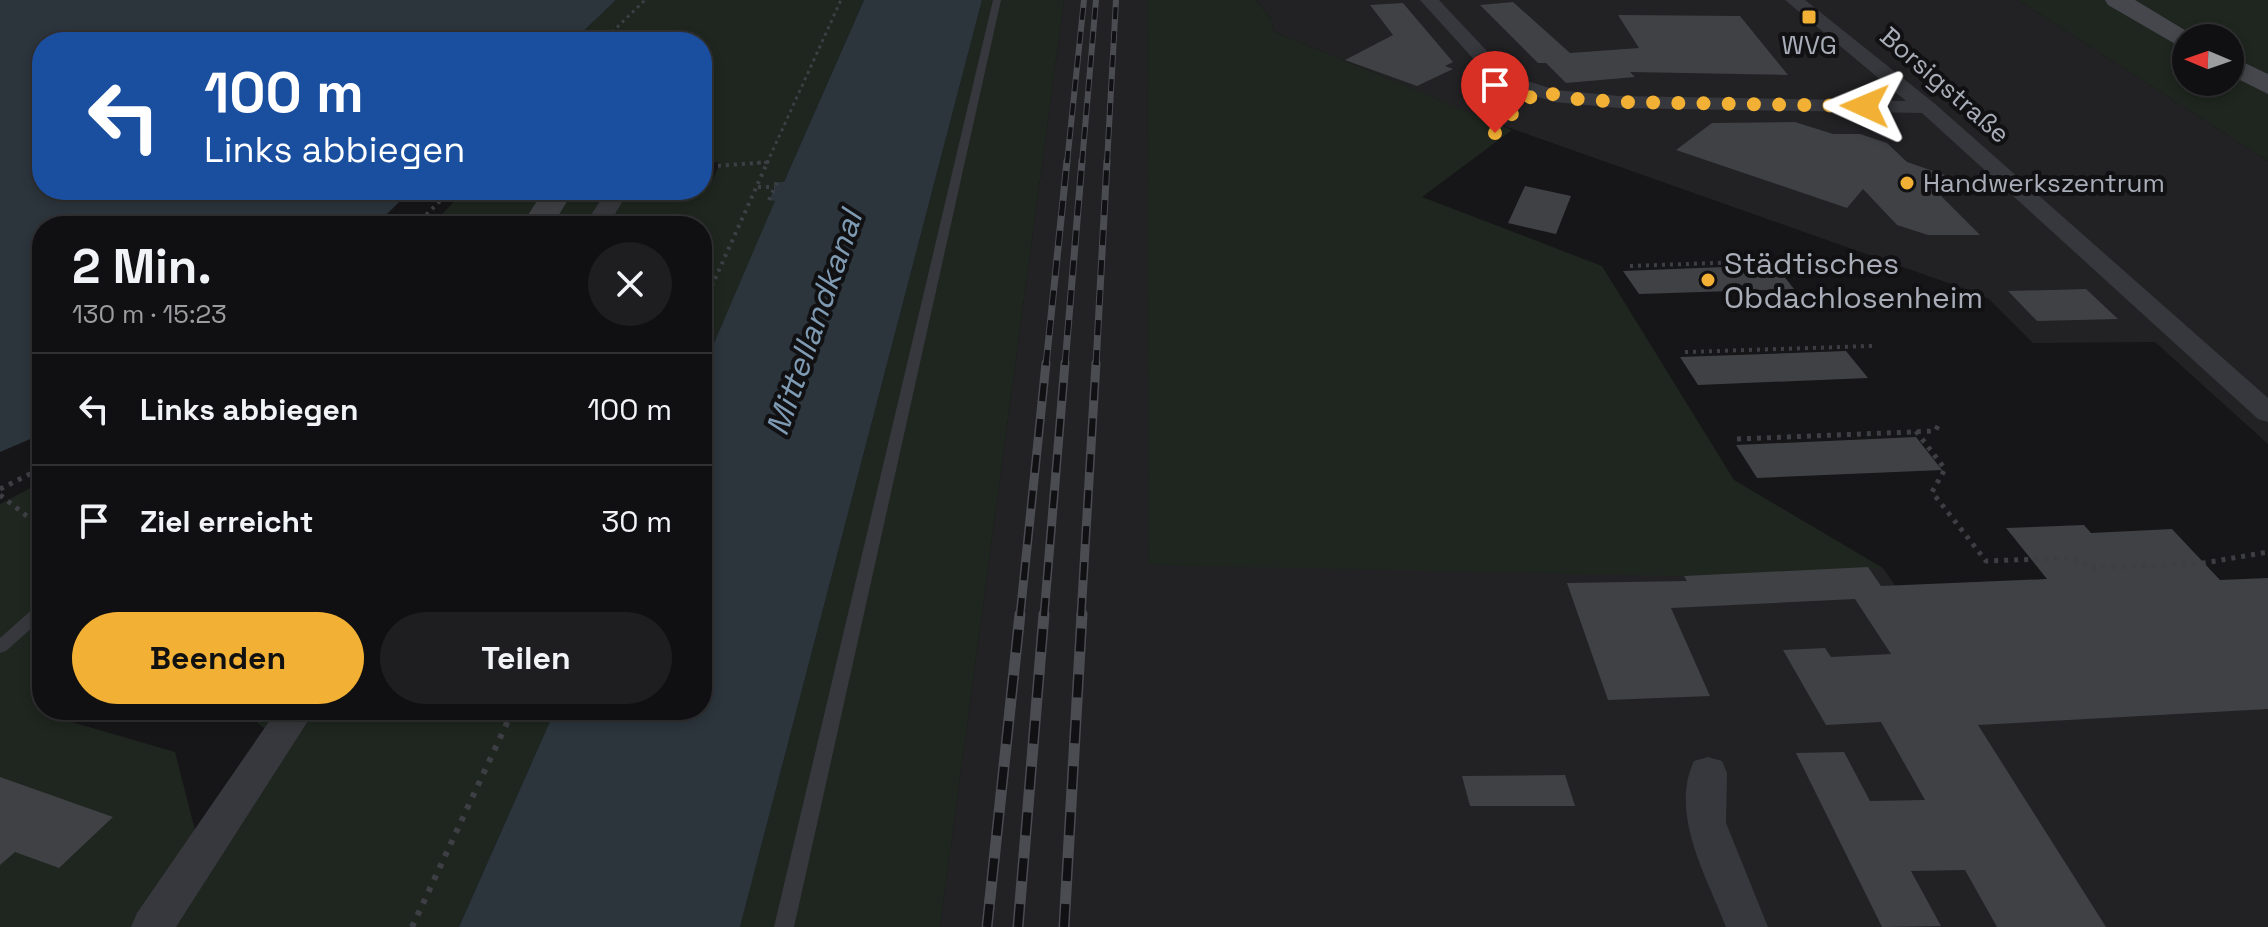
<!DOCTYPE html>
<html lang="de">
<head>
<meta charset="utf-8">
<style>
  :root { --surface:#101012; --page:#1e1e20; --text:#f1f3f6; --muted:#9c9d9f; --line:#303032; --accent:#f2b134 }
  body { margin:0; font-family:"Space Grotesk",sans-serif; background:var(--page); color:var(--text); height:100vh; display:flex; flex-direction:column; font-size:30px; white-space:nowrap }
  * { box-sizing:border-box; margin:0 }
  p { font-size:26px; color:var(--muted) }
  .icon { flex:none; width:44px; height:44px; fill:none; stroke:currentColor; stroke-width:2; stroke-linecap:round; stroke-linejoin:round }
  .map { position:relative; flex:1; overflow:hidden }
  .details { position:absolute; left:32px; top:216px; width:680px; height:504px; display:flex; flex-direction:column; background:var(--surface); border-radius:32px; box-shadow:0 4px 12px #0003,0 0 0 2px var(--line) }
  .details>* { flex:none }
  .top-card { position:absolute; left:32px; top:32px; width:680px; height:168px; border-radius:32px; box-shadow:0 4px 12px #0003,0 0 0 2px var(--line); background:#1a4fa0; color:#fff; overflow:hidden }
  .needle { width:52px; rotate:272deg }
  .fabs { position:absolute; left:2172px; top:24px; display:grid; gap:16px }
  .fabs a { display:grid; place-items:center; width:72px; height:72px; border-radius:50%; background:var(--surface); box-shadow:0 4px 12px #0003,0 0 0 2px var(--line); font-size:40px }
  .pin { position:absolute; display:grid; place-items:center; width:68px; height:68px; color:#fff; margin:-82px -34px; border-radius:50% 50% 50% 0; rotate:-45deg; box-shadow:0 0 8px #0007 }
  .pin .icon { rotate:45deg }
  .me { position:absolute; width:88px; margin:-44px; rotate:271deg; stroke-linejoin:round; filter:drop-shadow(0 0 6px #0008) }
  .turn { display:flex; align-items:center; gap:28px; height:168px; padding:0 40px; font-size:36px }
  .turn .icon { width:104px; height:104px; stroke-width:2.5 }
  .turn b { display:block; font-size:56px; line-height:68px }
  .round { display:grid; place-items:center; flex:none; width:84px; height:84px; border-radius:42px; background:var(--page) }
  .headline { display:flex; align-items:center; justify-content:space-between; height:136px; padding:0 40px }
  h1 { font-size:48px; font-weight:800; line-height:60px }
  .cta { display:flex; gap:16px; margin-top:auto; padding:16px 40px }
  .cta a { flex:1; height:92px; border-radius:48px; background:var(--accent); color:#111; font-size:32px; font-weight:800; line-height:92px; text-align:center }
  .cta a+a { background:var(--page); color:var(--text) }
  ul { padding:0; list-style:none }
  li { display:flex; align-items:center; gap:24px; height:112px; padding:0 40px; border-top:2px solid var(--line) }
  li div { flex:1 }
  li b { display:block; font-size:30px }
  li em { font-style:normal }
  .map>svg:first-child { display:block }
  .built { fill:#222225 }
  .green { fill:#1e261f; fill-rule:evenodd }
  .water { fill:#2c353c }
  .building { fill:#404145 }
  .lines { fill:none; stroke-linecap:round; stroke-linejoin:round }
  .path-far3 { stroke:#3d3f44; stroke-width:3; stroke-dasharray:3 4; stroke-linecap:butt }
  .path-far2 { stroke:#3d3f44; stroke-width:4; stroke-dasharray:3 5; stroke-linecap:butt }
  .path-far1 { stroke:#3d3f44; stroke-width:5; stroke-dasharray:4 6; stroke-linecap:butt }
  .path { stroke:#3d3f44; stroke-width:6; stroke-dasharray:5 8; stroke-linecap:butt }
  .service { fill:#37383d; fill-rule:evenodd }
  .minor { fill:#37383d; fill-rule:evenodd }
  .secondary { fill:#45474d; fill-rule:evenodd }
  .rail-far3-casing { stroke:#4a4c52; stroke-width:6 }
  .rail-far2-casing { stroke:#4a4c52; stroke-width:7 }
  .rail-far1-casing { stroke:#4a4c52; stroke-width:9 }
  .rail-casing { stroke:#4a4c52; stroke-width:11 }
  .rail-far3 { stroke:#111113; stroke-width:4; stroke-dasharray:12; stroke-linecap:butt }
  .rail-far2 { stroke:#111113; stroke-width:5; stroke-dasharray:15; stroke-linecap:butt }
  .rail-far1 { stroke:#111113; stroke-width:6; stroke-dasharray:18; stroke-linecap:butt }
  .rail { stroke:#111113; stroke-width:8; stroke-dasharray:23; stroke-linecap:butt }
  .route { stroke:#f2b134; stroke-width:14; stroke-dasharray:0 25.2 }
  .poi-dot { fill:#f2b134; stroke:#111113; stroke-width:3 }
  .labels { text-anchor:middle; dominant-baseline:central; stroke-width:8; stroke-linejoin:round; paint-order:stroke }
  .far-poi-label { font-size:26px; fill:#a8adb8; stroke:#111113 }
  .far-street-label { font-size:26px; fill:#a8adb8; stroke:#111113 }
  .poi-label { font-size:30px; fill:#a8adb8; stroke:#111113; text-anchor:start }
  .water-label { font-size:32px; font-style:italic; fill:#7f9bb3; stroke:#111113 }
</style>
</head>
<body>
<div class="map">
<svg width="2268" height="927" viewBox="0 0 2268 927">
  <rect width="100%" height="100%" fill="#161618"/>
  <!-- built -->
  <path class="built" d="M1064,0h83l3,565 733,3 72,104 313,-16v271h-1328z
    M1256,0h762l250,161v283l-113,-102 -122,1 -44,-44 -21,-9 -481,-170 -214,-89 -1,-11z"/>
  <!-- green -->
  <path class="green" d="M616,0h248l-80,182h-7l-8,17 7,1 -74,171v-145h-272l36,-36h163l-2,6 29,-6h46v-10l12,-3 6,-14 -18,-3v-118h-130z
    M982,0h82l-124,927h-200z
    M1147,0h109l16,20 1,11 239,99 -90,67 180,69 132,214 149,88 -199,8 -535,-11z
    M2018,0h250v161zM2186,38h44v44h-44z
    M42,482v228h26l-10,8 117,34 20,78 70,-101 -23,-19h313l-96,217h-459v-423z"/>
  <!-- water -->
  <path class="water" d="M0,0h616l-44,42h-530v148h369l-36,36h-333v208l-42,18z
    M864,0h118l-242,927h-281l96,-217h147v-339l73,-170 -6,-1 8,-18h7z"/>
  <!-- building -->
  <path class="building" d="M1513,2l57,51 69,-5 -21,-33 122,1 48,59 -158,-3 5,5 -69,6 -20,-20h-8l-58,-58z
    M1403,3l50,59 -8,4 8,3 -36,17 -72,-26 48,-25 -23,-30z
    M1795,122l38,12h27l27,9 20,19 64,22 -1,4h-37l47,47h-52l-31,-10 -34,-36 -16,19 -171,-58 36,-27z
    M1525,186l46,10 -15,38 -48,-11z
    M544,190h30l-22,36h-31z
    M1775,265l19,24 -155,5 -16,-23z
    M2086,289l32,30 -81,2 -29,-30z
    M1846,351l22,27 -170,7 -18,-28z
    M1916,437l26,33 -185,8 -21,-33z
    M2084,525l7,8 81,-4 48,51 48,-2v131l-290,16 128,202h-109l-32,-57 -54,1 30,55 -59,1 -86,-174 48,-1 26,49 55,-1 -44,-78 -55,3 -43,-75 42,-2 6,9 60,-3 -36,-55 -184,9 39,88 -102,4 -41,-117 120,-2 -3,-5 184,-9 13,19 166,-7 -41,-51z
    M1565,775l10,31h-105l-8,-30z
    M0,777l113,40 -54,51 -44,-16 -15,13z"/>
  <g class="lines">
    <!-- path-far3 -->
    <path class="path-far3" d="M526,42l8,-8 73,3
      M602,42l43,-42
      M1495,133l23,-26
      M757,163l12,-1
      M767,163l74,-163"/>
    <!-- path-far2 -->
    <path class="path-far2" d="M702,167l67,-5
      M758,187h17
      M769,200l8,-18
      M415,226l36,-36
      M1630,266l169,-6
      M702,308l66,-147
      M1685,352l187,-6"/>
    <!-- path-far1 -->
    <path class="path-far1" d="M1916,431l29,38 -13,23 54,69 85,-3 21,10 112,-5 64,-11
      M1737,439l198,-8 6,-10
      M0,489l42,-21
      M0,495l42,33"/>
    <!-- path -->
    <path class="path" d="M412,927l101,-217"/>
    <!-- service -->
    <path class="service" d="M993,0h8l-207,927h-20z
      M42,604v15l-36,32 -6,2v-15l36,-32z"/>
    <!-- minor -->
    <path class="minor" d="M1420,0h19l63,67 25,14 29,9 63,6 287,5 -121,-101h20l129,103 334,295v24l-10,-3 -336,-306 -303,-5 -65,-6 -41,-13 -25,-14z
      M607,190h22l-21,36h-24z
      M277,710h38l-139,217h-45l6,-14z
      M1708,757l14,4 5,12 -1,50 42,104h-42c-19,-50 -57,-113 -32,-166z"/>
    <!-- secondary -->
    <path class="secondary" d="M2105,0h30l63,38h-12v9l-9,-2 -69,-40z
      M2230,56l38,18v20l-38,-19z"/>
    <defs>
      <path id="rail-far3" d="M1067,163l17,-163
        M1082,163l14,-163
        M1107,163l9,-163"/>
      <path id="rail-far2" d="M1046,365l21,-204
        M1065,365l17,-204
        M1096,365l11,-204"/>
      <path id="rail-far1" d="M1020,616l26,-253
        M1044,616l21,-253
        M1081,616l15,-253"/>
      <path id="rail" d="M987,927l33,-313
        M1018,927l26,-313
        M1064,927l18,-313"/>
    </defs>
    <!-- rail-far3 casing -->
    <use href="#rail-far3" class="rail-far3-casing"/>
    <!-- rail-far2 casing -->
    <use href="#rail-far2" class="rail-far2-casing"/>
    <!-- rail-far1 casing -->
    <use href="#rail-far1" class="rail-far1-casing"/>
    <!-- rail casing -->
    <use href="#rail" class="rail-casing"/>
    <!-- rail-far3 -->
    <use href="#rail-far3" class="rail-far3"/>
    <!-- rail-far2 -->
    <use href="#rail-far2" class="rail-far2"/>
    <!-- rail-far1 -->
    <use href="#rail-far1" class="rail-far1"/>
    <!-- rail -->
    <use href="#rail" class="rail"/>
  </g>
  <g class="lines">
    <!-- route -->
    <path class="route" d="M1495,133l24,-27 19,-15 38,8 43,3 246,4"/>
  </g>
  <!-- markers -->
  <g class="poi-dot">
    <rect x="1801" y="9" width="16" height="16" rx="4"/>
    <circle cx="1907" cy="183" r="8"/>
    <circle cx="1708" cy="280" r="8"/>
  </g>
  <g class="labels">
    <!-- far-poi labels -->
    <g class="far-poi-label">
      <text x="1809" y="45">WVG</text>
      <text x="1923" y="183" text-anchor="start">Handwerkszentrum</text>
    </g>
    <!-- far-street labels -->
    <g class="far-street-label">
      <text transform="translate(1945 85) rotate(41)">Borsigstraße</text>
    </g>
    <!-- poi labels -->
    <g class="poi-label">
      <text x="1724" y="263">Städtisches<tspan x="1724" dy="34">Obdachlosenheim</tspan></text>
    </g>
    <!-- water labels -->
    <g class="water-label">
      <text transform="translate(814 323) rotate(-71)">Mittellandkanal</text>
    </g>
  </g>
</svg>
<div class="fabs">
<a><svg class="needle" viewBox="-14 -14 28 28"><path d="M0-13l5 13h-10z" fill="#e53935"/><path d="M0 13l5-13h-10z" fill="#9c9d9f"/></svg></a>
</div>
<div class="pin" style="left:1495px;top:133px;background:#d93025"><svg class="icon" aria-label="arrive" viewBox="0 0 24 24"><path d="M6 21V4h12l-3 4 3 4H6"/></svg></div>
<svg class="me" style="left:1865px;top:106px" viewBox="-20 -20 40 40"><path d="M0-17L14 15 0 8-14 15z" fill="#f2b134" stroke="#fff" stroke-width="4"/></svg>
<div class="top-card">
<div class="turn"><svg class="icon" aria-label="left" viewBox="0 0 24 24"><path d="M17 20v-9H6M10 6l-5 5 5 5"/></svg><div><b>100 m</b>Links abbiegen</div></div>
</div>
<section class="details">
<div class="headline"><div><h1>2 Min.</h1><p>130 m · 15:23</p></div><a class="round"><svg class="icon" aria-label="close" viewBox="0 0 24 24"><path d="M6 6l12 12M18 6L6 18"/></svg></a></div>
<ul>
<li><svg class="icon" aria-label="left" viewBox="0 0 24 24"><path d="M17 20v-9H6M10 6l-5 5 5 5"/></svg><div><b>Links abbiegen</b></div><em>100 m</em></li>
<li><svg class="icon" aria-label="arrive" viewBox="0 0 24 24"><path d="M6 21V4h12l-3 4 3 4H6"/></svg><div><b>Ziel erreicht</b></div><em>30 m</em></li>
</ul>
<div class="cta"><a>Beenden</a><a>Teilen</a></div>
</section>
</div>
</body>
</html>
